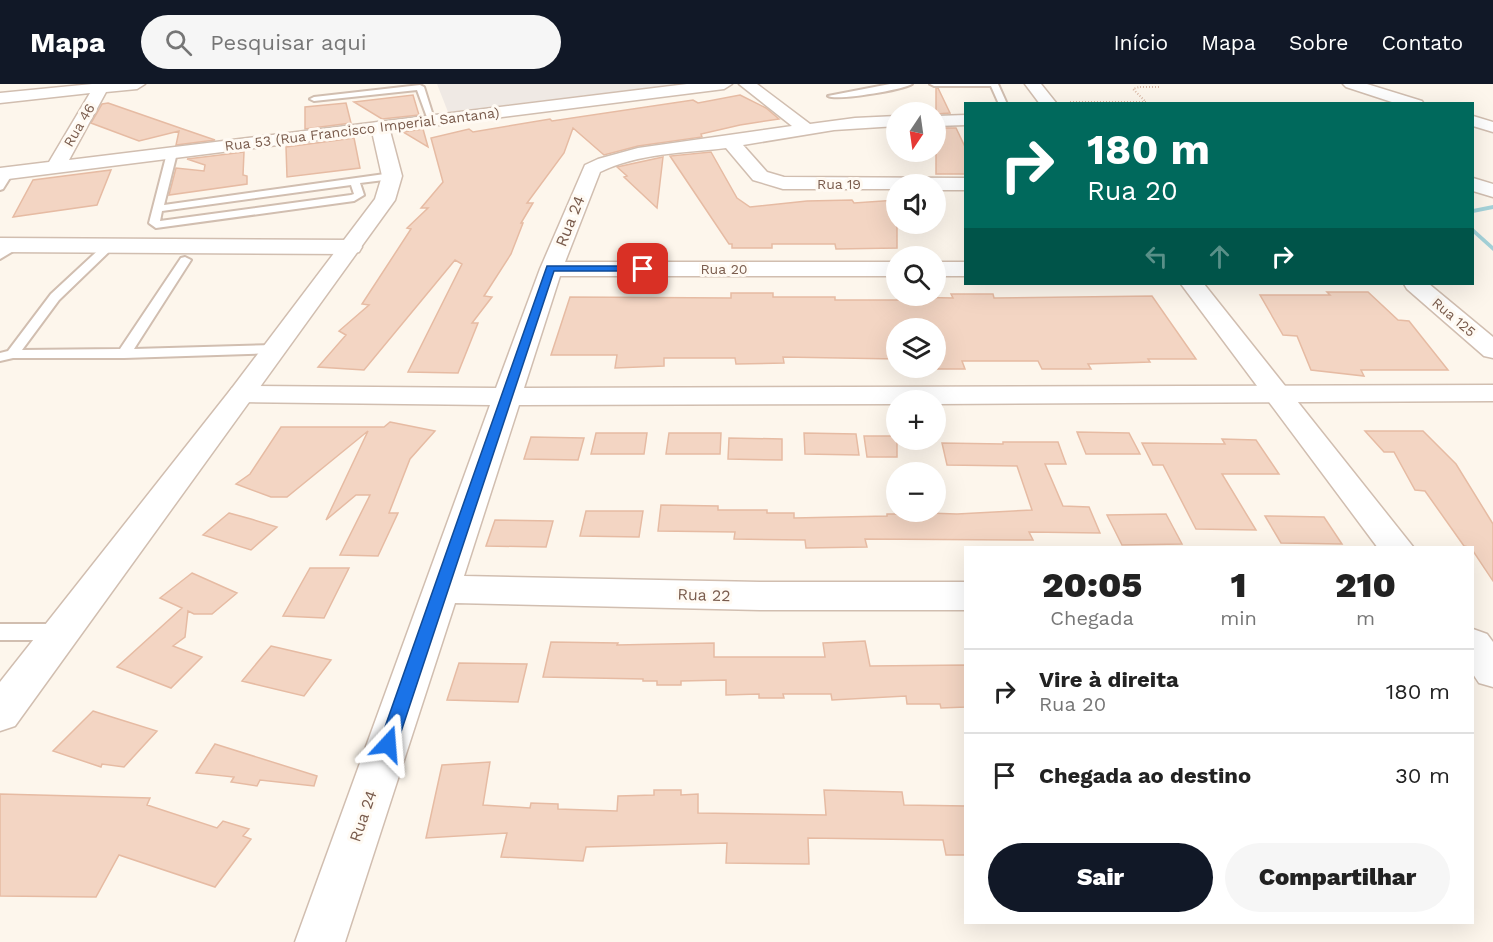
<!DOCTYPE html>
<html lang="pt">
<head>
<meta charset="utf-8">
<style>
  :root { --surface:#fff; --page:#f6f6f6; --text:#222; --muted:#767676; --line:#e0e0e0; --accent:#111827 }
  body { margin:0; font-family:"Work Sans",sans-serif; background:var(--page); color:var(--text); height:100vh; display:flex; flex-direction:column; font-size:22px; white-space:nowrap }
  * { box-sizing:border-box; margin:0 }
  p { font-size:20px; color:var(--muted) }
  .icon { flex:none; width:33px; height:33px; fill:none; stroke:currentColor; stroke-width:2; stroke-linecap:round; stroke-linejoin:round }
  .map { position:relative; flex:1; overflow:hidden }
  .drawer { position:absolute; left:964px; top:462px; width:510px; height:378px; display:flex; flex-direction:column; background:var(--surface); border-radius:0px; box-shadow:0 6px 24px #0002 }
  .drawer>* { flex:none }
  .hud { position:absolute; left:964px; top:18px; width:510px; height:183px; border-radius:0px; box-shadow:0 6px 24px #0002; background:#00695c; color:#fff; overflow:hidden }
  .needle { width:39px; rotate:193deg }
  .controls { position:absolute; left:886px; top:18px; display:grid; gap:12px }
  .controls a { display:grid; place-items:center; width:60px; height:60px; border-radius:50%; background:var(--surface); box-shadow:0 6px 24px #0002; font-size:30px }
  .pin { position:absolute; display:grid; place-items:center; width:51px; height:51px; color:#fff; margin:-26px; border-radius:12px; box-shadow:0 3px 9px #0006 }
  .me { position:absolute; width:66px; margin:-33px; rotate:19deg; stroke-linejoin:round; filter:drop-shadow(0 0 4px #0008) }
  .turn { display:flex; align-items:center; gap:21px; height:126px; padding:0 24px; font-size:27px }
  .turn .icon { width:78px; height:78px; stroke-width:2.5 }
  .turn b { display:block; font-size:42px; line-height:51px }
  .lanes { display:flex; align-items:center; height:57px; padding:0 24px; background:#0003; justify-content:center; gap:30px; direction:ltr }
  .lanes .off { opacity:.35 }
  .eta { display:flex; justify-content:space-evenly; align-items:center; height:102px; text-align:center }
  .eta b { font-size:36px; font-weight:800; line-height:42px }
  .action { display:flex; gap:12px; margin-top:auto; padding:12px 24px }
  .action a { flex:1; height:69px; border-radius:36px; background:var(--accent); color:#fff; font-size:24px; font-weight:800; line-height:69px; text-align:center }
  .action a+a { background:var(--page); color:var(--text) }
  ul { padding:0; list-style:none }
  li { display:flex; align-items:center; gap:18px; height:84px; padding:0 24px; border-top:2px solid var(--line) }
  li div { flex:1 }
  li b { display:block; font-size:22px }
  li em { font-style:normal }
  header { display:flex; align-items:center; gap:36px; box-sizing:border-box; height:84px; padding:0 30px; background:var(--accent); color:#fff }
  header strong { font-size:28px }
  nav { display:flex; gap:33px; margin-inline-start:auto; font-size:21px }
  .search { width:420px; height:54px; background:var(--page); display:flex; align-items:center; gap:15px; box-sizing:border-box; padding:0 21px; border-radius:33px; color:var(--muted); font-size:22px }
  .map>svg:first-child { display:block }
  .industrial { fill:#efe9e4 }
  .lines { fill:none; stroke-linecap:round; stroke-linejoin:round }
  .stream { fill:#a5d3da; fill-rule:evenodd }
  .building { fill:#f3d5c3; stroke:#e6bba3; stroke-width:1.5 }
  .service-casing { stroke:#d1beb0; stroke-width:4 }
  .minor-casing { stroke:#d1beb0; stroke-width:3 }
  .tertiary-casing { stroke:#d1beb0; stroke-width:3 }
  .path { stroke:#d9b8a5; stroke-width:2; stroke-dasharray:1 2; stroke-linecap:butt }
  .service { fill:#fff; fill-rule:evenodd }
  .minor { fill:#fff; fill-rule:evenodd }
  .tertiary { fill:#fff; fill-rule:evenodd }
  .route { fill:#1a73e8; stroke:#114b97; stroke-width:1.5 }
  .labels { text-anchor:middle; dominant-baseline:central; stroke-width:6; stroke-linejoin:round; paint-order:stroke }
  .far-street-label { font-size:14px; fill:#7a5c4d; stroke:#fffaf3 }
  .street-label { font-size:16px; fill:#7a5c4d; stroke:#fffaf3 }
</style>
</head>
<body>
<header>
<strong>Mapa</strong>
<div class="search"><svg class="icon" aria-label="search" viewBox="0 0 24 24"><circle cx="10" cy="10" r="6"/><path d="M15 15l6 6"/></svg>Pesquisar aqui</div>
<nav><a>Início</a><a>Mapa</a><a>Sobre</a><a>Contato</a></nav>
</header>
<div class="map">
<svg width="1493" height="858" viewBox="0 0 1493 858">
  <rect width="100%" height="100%" fill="#fdf6ec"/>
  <!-- industrial -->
  <path class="industrial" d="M437,0h242l-231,28z"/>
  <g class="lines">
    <!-- stream -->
    <path class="stream" d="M1493,121v4l-20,4v-4z
      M1473,144l20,18v5l-20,-18z"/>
  </g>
  <!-- building -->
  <path class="building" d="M936,4h2l12,25 -14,1z
    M413,11l6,20 -37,4 -28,-17z
    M740,11l26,13 13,11 -39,6 -39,9 1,3 -64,9 -34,9 -31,-27 -9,25 -37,50h6l-12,20h2l-12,31 -27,42 8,1 -20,26h6l-20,50 -50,-1 54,-108 -7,-4 -91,110 -46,-3 28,-32 -7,-4 30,-26 -7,-1 49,-75 -4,-1 21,-20h-7l22,-26 -12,-44 38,-9 4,3 77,-13 2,2 141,-21 5,3z
    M108,19l72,25 35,12 -39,5 3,-14 -40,10 -48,-18 11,-19z
    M346,19l5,20 -46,6v-22z
    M936,44h20l10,21v25h-30z
    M423,45l5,18 -25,-15z
    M354,54l6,30 -73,9 -1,-30z
    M244,68l-1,23 4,1v8l-78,11 7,-27 28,3 1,-6 -18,-6z
    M711,68l26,46 13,9 57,-6 45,-1 2,3 43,-3v48l-61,1 -1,-5h-63v4h-40v-4h-3l-59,-88z
    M663,73l-6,51 -33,-31 3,-1 -10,-9z
    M111,86l-14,35 -84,12 20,-37z
    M1327,208h41l30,28 11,1 39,49h-87l3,6 -53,-6 -14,-34 -14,-1 -23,-40h70z
    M731,209h42v4h62v3h70v-3l48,1 -2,-4h42l1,4 158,-2 44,63h-48l2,3 -62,2 3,5h-49l-4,-8h-76l3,8h-49l20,-1v-40h-39v31l-114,-2 1,6 -48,1 -1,-6h-71v8l-49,2 2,-13h-66l19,-58 161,1z
    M390,338l45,9 -25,28 -21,54h9l-20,43 -38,-1 30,-60h-14l-30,25 42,-89 -81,66h-16l-35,-13 14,-10 31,-47h103z
    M1365,347h58l33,33 37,60v57l-20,-30v-3l-9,-2 -39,-55 -10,-1 -21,-38h-10z
    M1077,348l52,1 11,21h-54z
    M596,349h51l-3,21h-53z
    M669,349h52l-1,21h-54z
    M804,349l52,1 3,21 -54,-1z
    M864,352h33v21h-30z
    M531,353l53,1 -6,22 -54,-1z
    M729,354l53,1v21l-54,-1z
    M1222,355l34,1 23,34h-57l34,56 -60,-1 -33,-64h-10l-11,-22 83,1z
    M1003,358h55l8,22h-21l18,42 26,1 11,26 -71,-1 4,8 -168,-1 2,8 -61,1 -1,-8 -71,-1 1,-7 -77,-1 3,-26 57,1v4h49v3h27v5l93,-2v-2h11v-2l59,2 75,-4 -15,-44 -70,-1 -5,-22 61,1z
    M586,427h57l-4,26 -59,-1z
    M229,429l22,6 26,8 -26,23 -48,-15z
    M1166,430l16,30 -60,1 -15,-30z
    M1265,432l59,1 18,27 -61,-1z
    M495,436l58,1 -7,26 -60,-1z
    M310,484h39l-25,50 -41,-2z
    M192,489l45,20 -25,21h-18l-6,-3 -3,26 -12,9 29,11 -31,31 -54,-21 65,-59 -22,-10z
    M865,557l5,25 96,-1v42l-25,1 -1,-4h-33l-1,-8 -74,4 -1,-6h-48l1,4h-25v-4l-33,1v-15l-45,1v4h-24v-4h-14v-2l-100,-2 8,-35 67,1 -1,2 97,-2v14h111l-2,-14z
    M271,562l60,14 -27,36 -62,-15z
    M459,579l68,1 -9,38 -71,-2z
    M93,627l22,7 42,13 -33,36 -22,-3 -1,3 -48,-16z
    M215,660l102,32 -3,10 -54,-6 -3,6 -26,-4 3,-5 -38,-4z
    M490,678l-7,43 47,3 1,-5 27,1v5l59,2 1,-15 36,-1v-5h27v5l17,-1v19l128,2 -2,-25 78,2 2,13 62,1v49h-20l-3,-15 -135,-2 1,26 -83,-1 1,-20 -141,4 -3,14 -82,-4 6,-24 -81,5 16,-73z
    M0,710l150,4 -3,7 70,23 6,-7 26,8 -6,7 8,3 -36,48 -96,-32 -23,42 -96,-1z"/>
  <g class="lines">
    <defs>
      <path id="service" d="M890,0h22c-10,6 -75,17 -84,12z
        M930,0h68l9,20h-8l-8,-18h-57z
        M420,1l4,2 11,35 -7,-2 -11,-30 -103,11 -4,-2 4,-2z
        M172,66l5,3 -13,52 228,-32 5,3 -5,3 -32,4 4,12 -10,6 -198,27 -7,-5 18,-70zM351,101l3,9 -3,1 -191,26 2,-10z
        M5,87l8,2 -10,16 -3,1v-11z
        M16,158l4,1v4l-20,12v-8z
        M110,158l5,3 -1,2 -55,53 -37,50 98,-1 61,-91 4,-1 6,3 -57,89 141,-4 7,4 -7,4 -151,5h-111l-13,3v-8l8,-2 43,-57 55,-51z
        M0,540h61l7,3 2,5 -2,5 -7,3h-61z"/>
      <path id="minor" d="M92,0h53l-8,5 -31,3 -37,68 618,-76h45l-8,5 -724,91v-12l49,-6 41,-69 -90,10v-10z
        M739,0h18l53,40 45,-6 42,-2v10l-63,4 -91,15 24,27 17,5 182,1v12h-30v-6h-39v5h-114l-30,-9 -27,-32c-41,5 -88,5 -126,24l-35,90h332v14h-337l-36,112 969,-3v16l-557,3v-4h-39v4l-378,1 -55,171 296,6h206v28h-206l-305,-7 -110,339h-50l195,-537 -248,-3 -10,-2 -4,-6 4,-6 10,-2 254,2 44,-119 45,-104 13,-6 40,-11 154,-22z
        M1343,0h24l55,17 2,3h-26l-52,-17z
        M966,31v10l-30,1v-10z
        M1473,32l20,6v10l-20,-6z
        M1473,94l20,6v13l-20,-6z
        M0,154l351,2 8,2 3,5 -3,5 -8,2 -351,-2z
        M936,178h30v14h-30z
        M1404,200h25l64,53v21l-9,-2 -77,-67z"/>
      <path id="tertiary" d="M1025,0h16l16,20h-17z
        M380,38l6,1 3,4 13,49 -7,24 -380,526 -15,5v-49l232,-294 143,-189 7,-23 -11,-49 3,-4z
        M1181,200h23l210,264h-36z
        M1473,545l14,5 6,8v45l-14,-4 -6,-9z"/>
    </defs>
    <!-- service casing -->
    <use href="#service" class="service-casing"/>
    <!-- minor casing -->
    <use href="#minor" class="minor-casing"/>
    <!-- tertiary casing -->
    <use href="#tertiary" class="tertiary-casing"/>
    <!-- path -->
    <path class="path" d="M1140,3h21
      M1070,18h76l-13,-13 6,-2"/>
    <!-- service -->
    <use href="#service" class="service"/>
    <!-- minor -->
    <use href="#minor" class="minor"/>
    <!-- tertiary -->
    <use href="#tertiary" class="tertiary"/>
  </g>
  <!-- route -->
  <path class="route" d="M547,182h96l5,3 -5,2h-89l-157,473 -3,5 -6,2 -6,-2 -3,-5z"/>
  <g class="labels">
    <!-- far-street labels -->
    <g class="far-street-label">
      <text transform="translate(79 41) rotate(-60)">Rua 46</text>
      <text transform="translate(362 45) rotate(-7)">Rua 53 (Rua Francisco Imperial Santana)</text>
      <text x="839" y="100">Rua 19</text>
      <text x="724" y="185">Rua 20</text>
      <text transform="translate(1454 233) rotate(40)">Rua 125</text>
    </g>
    <!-- street labels -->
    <g class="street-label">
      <text transform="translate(570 137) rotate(-68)">Rua 24</text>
      <text transform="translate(704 511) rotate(2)">Rua 22</text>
      <text transform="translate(363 732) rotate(-71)">Rua 24</text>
    </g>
  </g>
</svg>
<div class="controls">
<a><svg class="needle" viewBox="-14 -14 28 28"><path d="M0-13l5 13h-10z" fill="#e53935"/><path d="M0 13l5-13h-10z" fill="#767676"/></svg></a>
<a><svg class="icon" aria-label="sound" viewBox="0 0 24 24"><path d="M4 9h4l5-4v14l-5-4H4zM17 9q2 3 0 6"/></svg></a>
<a><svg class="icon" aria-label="search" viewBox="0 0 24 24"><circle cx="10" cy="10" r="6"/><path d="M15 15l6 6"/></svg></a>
<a><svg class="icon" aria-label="layers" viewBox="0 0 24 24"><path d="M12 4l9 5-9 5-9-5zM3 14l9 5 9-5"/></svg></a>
<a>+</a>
<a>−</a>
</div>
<div class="pin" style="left:643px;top:185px;background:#d93025"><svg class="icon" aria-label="arrive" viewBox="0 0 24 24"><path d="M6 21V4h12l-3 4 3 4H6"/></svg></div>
<svg class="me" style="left:388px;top:660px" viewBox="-20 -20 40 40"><path d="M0-17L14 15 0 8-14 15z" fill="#1a73e8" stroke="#fff" stroke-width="4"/></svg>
<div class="hud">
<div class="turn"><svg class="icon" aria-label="right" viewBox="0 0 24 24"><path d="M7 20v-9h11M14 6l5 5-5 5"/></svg><div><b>180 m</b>Rua 20</div></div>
<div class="lanes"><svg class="icon off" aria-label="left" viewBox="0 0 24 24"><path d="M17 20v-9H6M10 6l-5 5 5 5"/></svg><svg class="icon off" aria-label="ahead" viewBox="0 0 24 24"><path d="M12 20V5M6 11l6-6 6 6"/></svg><svg class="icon" aria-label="right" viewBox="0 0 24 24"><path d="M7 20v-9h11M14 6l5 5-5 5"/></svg></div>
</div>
<section class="drawer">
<div class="eta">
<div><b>20:05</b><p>Chegada</p></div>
<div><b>1</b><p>min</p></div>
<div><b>210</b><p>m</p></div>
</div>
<ul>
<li><svg class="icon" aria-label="right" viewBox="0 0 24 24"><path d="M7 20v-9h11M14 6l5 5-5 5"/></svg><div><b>Vire à direita</b><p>Rua 20</p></div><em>180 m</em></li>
<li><svg class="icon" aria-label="arrive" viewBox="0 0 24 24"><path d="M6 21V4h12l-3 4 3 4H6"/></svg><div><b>Chegada ao destino</b></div><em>30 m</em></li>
</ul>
<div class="action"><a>Sair</a><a>Compartilhar</a></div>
</section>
</div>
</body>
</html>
